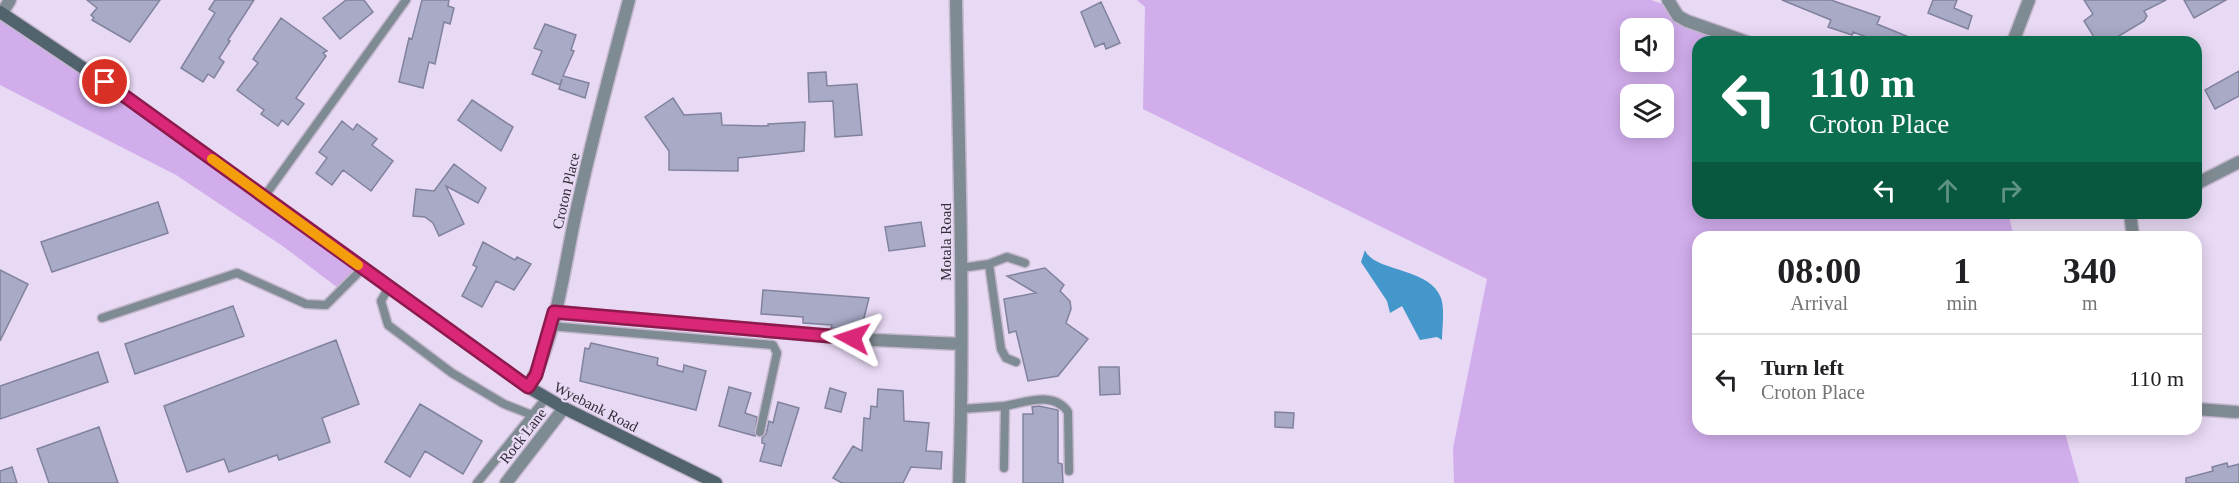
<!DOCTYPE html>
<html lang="en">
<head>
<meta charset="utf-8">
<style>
  :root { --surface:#fff; --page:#f6f6f6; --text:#202124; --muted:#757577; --line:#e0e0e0 }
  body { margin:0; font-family:Georgia,serif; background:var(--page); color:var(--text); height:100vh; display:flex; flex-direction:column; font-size:22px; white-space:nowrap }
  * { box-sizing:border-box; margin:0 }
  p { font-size:20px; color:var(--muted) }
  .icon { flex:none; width:33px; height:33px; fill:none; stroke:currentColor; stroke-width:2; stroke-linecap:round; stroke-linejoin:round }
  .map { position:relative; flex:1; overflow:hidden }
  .sheet { position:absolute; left:1692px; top:231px; width:510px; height:204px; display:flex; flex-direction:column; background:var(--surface); border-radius:18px; box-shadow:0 3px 15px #0003 }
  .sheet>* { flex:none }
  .banner { position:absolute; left:1692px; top:36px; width:510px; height:183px; border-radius:18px; box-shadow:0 3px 15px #0003; background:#0b6e4f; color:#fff; overflow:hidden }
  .fabs { position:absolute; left:1620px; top:18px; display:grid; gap:12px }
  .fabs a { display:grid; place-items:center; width:54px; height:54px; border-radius:12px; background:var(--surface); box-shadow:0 3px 15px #0003; font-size:30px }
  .pin { position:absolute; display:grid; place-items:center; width:51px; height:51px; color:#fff; margin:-26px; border:3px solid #fff; border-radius:50%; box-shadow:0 2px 6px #0007 }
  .me { position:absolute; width:66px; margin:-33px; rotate:275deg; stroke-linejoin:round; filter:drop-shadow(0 0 4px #0008) }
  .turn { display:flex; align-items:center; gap:21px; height:126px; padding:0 18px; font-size:27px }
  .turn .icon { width:78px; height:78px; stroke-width:2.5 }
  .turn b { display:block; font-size:42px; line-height:51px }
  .lanes { display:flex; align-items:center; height:57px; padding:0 18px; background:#0003; justify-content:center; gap:30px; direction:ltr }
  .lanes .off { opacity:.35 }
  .eta { display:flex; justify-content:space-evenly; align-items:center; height:102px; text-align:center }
  .eta b { font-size:36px; font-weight:800; line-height:42px }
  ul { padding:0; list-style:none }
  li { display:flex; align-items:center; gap:18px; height:90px; padding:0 18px; border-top:2px solid var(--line) }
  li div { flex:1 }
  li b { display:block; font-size:22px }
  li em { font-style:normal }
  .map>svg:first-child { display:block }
  .green { fill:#d1adec; fill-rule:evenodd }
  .water { fill:#4397ca }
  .building { fill:#a8aac6; stroke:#81829d; stroke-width:1.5 }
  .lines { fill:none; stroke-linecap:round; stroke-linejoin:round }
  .lane-casing { stroke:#c4b7ce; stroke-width:11 }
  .street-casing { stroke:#c4b7ce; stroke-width:15 }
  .secondary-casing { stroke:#c4b7ce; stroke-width:15 }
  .lane { stroke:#7f8b92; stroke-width:8 }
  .street { stroke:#7f8b92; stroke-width:12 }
  .secondary { stroke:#51636d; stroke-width:12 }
  .route-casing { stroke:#8e194d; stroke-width:15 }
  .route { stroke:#db2777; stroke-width:10 }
  .slow { stroke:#f59e0b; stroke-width:10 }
  .labels { text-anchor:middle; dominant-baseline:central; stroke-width:4.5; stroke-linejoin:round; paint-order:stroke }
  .street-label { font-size:15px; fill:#332d38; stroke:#e8d9f4 }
</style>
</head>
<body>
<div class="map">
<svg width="2239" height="483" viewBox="0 0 2239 483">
  <rect width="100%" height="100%" fill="#e8d9f4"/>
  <!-- green -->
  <path class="green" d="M1137,0h514l9,3 73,39h-35v171h310l6,24h-316v192h366l15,54h-625l-1,-35 34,-169 -344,-170 2,-102zM1630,28h34v34h-34zM1630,94h34v34h-34z
    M0,11l362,255 -20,25 -58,-44 -108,-72 -176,-90z"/>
  <!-- water -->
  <path class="water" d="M1365,250c8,22 65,17 76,48 4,11 1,30 1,42l-5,-3 -17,3 -18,-34 -12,7 -3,-12 -26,-39z"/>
  <!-- building -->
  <path class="building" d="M87,0h73l-30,42 -38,-22 2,-2 -3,-3 6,-7z
    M215,0h39l-26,40 2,1 -11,17 5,4 -10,16 -6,-4 -5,8 -22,-14 34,-55 -6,-4z
    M346,0h18l9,12 -33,27 -17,-21z
    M422,0h27l-1,6 6,2 -4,16 -6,-2 -9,42 -6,-2 -6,26 -24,-6 10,-44 3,1z
    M1782,0h49l49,17 -3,7 44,18h-41l-27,-10 -1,3 -24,-8 3,-7z
    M1933,0h24l-3,8 18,8 -4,13 -40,-16z
    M2084,0h82l-22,11 3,5 -3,5 -35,21h-12l-13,-21 9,-7z
    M2184,0h42l-32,18z
    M1101,2l19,41 -14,6 -2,-6 -9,4 -14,-35z
    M281,18l46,33 -4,2 3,3 -30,42 8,6 -16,21 -6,-5 -4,6 -17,-12 3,-4 -27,-20 21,-27 -5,-4z
    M545,24l31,11 -5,15 3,1 -11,25 26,7 -4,15 -26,-9 3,-10 -2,6 -28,-11 10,-23 -8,-3z
    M2239,71v25l-24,13 -10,-19z
    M826,72l1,14 30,-2 5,51 -27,2 -2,-36 -24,1 -1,-29z
    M673,98l11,17 37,-2 1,12 46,1v-2l37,-2 -1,29 -66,7v13l-69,-1v-19l-24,-34z
    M472,100l41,27 -12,24 -43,-31z
    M342,121l11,9 4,-6 20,15 -5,6 21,16 -22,30 -28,-21 -11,15 -16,-12 11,-15 -8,-6z
    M454,164l32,24 -8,15 -32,-17 18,38 -25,12 -6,-13 -8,-6 -12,-1 3,-27 18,2z
    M158,202l10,31 -116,39 -11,-30z
    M921,222l4,24 -36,5 -4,-24z
    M483,242l32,18 2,-3 14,7 -17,26 -18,-9 -14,26 -20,-11 15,-29 -4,-2z
    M1045,268l19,17 -4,6 10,10 1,8 -5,14 22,16 -30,37 -30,5 -12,-50 -7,2 -5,-34 32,-6 -29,-17z
    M0,270l28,14 -28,57z
    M763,290l106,8 -8,32 -25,-2h-5l1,-3 -29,-2v-6l-42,-3z
    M233,306l11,30 -109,38 -10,-30z
    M336,340l23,64 -37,14 8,24 -51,18 -2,-5 -48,17 -5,-13 -37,13 -23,-66z
    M591,343l67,15 -1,7 26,7 1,-7 22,6 -10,39 -116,-29 5,-33 4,1z
    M98,352l10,30 -108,37v-33z
    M1099,367h20l1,27 -20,1z
    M729,387l22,6 -6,20 12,4 -2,19 -36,-10z
    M830,388l16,5 -5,19 -16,-4z
    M878,389l25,2 1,30 25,2 -3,28 16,1 -1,17 -30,-2 -8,16h-61l-9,-5 20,-32 9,5 2,-33 6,1 1,-13 6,1z
    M778,402l21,6 -18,58 -21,-5 5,-17 -3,-1v-5l4,-4 3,-13 4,2z
    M420,404l62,37 -19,33 -38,-23 -15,26 -25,-15z
    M1039,406l19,4v53l4,1 1,19h-40v-69h10l-1,-7z
    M1275,412l19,1 -1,15 -18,-1z
    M99,427l19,56h-69l-12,-34z
    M2227,463l1,4 11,-3v19h-53v-5l27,-7 -1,-4z
    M12,467l5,16h-17v-12z"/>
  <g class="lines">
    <defs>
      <path id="lane" d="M264,197l142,-197
        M989,264l18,-7 18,6
        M961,268l28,-4 12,85 5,9 10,4
        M389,287l-8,14 7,24 64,48 52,31 28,11
        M102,318l135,-45 69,31 20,1 37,-37
        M550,326l223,19 4,8 -17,79
        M1005,406c21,-4 49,-15 63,6l1,59
        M962,409l43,-3 -1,62
        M477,483l69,-85"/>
      <path id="street" d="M956,0c3,161 9,322 3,483
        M1668,0l10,16 9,5 60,21
        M2,13l8,-13
        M2013,42l16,-42
        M2196,184l43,-22
        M2130,213l3,24
        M554,312l321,28 86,4
        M528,387c28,-45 37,-127 49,-179 15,-70 34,-139 52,-208
        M2196,409l40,3
        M506,483l58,-75"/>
      <path id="secondary" d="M0,12l122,82 406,293 36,21 152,75"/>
    </defs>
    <!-- lane casing -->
    <use href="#lane" class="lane-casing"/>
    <!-- street casing -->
    <use href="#street" class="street-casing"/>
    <!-- secondary casing -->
    <use href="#secondary" class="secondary-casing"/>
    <!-- lane -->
    <use href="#lane" class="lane"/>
    <!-- street -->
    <use href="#street" class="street"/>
    <!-- secondary -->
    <use href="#secondary" class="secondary"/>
  </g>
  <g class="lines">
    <defs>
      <path id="route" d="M105,82l423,305 8,-12 18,-63 298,26"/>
    </defs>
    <!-- route casing -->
    <use href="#route" class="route-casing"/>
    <!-- route -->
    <use href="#route" class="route"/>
    <!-- slow -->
    <path class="slow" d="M212,159l146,106"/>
  </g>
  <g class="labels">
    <!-- street labels -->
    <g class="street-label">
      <text transform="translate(566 191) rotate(-77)">Croton Place</text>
      <text transform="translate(946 242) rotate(-90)">Motala Road</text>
      <text transform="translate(596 407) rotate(27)">Wyebank Road</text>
      <text transform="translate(523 436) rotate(-52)">Rock Lane</text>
    </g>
  </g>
</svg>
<div class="fabs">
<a><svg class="icon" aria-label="sound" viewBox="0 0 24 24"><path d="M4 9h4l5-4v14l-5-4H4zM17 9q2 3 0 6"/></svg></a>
<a><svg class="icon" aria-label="layers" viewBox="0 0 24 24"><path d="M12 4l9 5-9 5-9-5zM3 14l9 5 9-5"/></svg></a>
</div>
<div class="pin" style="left:105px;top:82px;background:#d93025"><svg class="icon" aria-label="arrive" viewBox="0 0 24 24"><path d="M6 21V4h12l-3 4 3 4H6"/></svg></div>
<svg class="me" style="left:852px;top:338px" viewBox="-20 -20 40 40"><path d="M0-17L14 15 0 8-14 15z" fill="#db2777" stroke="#fff" stroke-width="4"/></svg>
<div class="banner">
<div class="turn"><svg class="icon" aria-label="left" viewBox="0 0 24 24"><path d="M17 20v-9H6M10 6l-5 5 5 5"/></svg><div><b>110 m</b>Croton Place</div></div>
<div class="lanes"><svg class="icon" aria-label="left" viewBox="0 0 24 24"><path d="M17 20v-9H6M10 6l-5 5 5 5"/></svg><svg class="icon off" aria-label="ahead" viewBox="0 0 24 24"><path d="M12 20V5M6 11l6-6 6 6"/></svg><svg class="icon off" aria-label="right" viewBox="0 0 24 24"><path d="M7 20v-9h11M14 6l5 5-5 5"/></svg></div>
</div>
<section class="sheet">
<div class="eta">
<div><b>08:00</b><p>Arrival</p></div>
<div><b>1</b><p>min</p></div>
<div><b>340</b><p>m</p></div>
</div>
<ul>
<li><svg class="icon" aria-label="left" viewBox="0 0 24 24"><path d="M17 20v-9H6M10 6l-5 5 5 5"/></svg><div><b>Turn left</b><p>Croton Place</p></div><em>110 m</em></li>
</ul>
</section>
</div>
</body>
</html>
